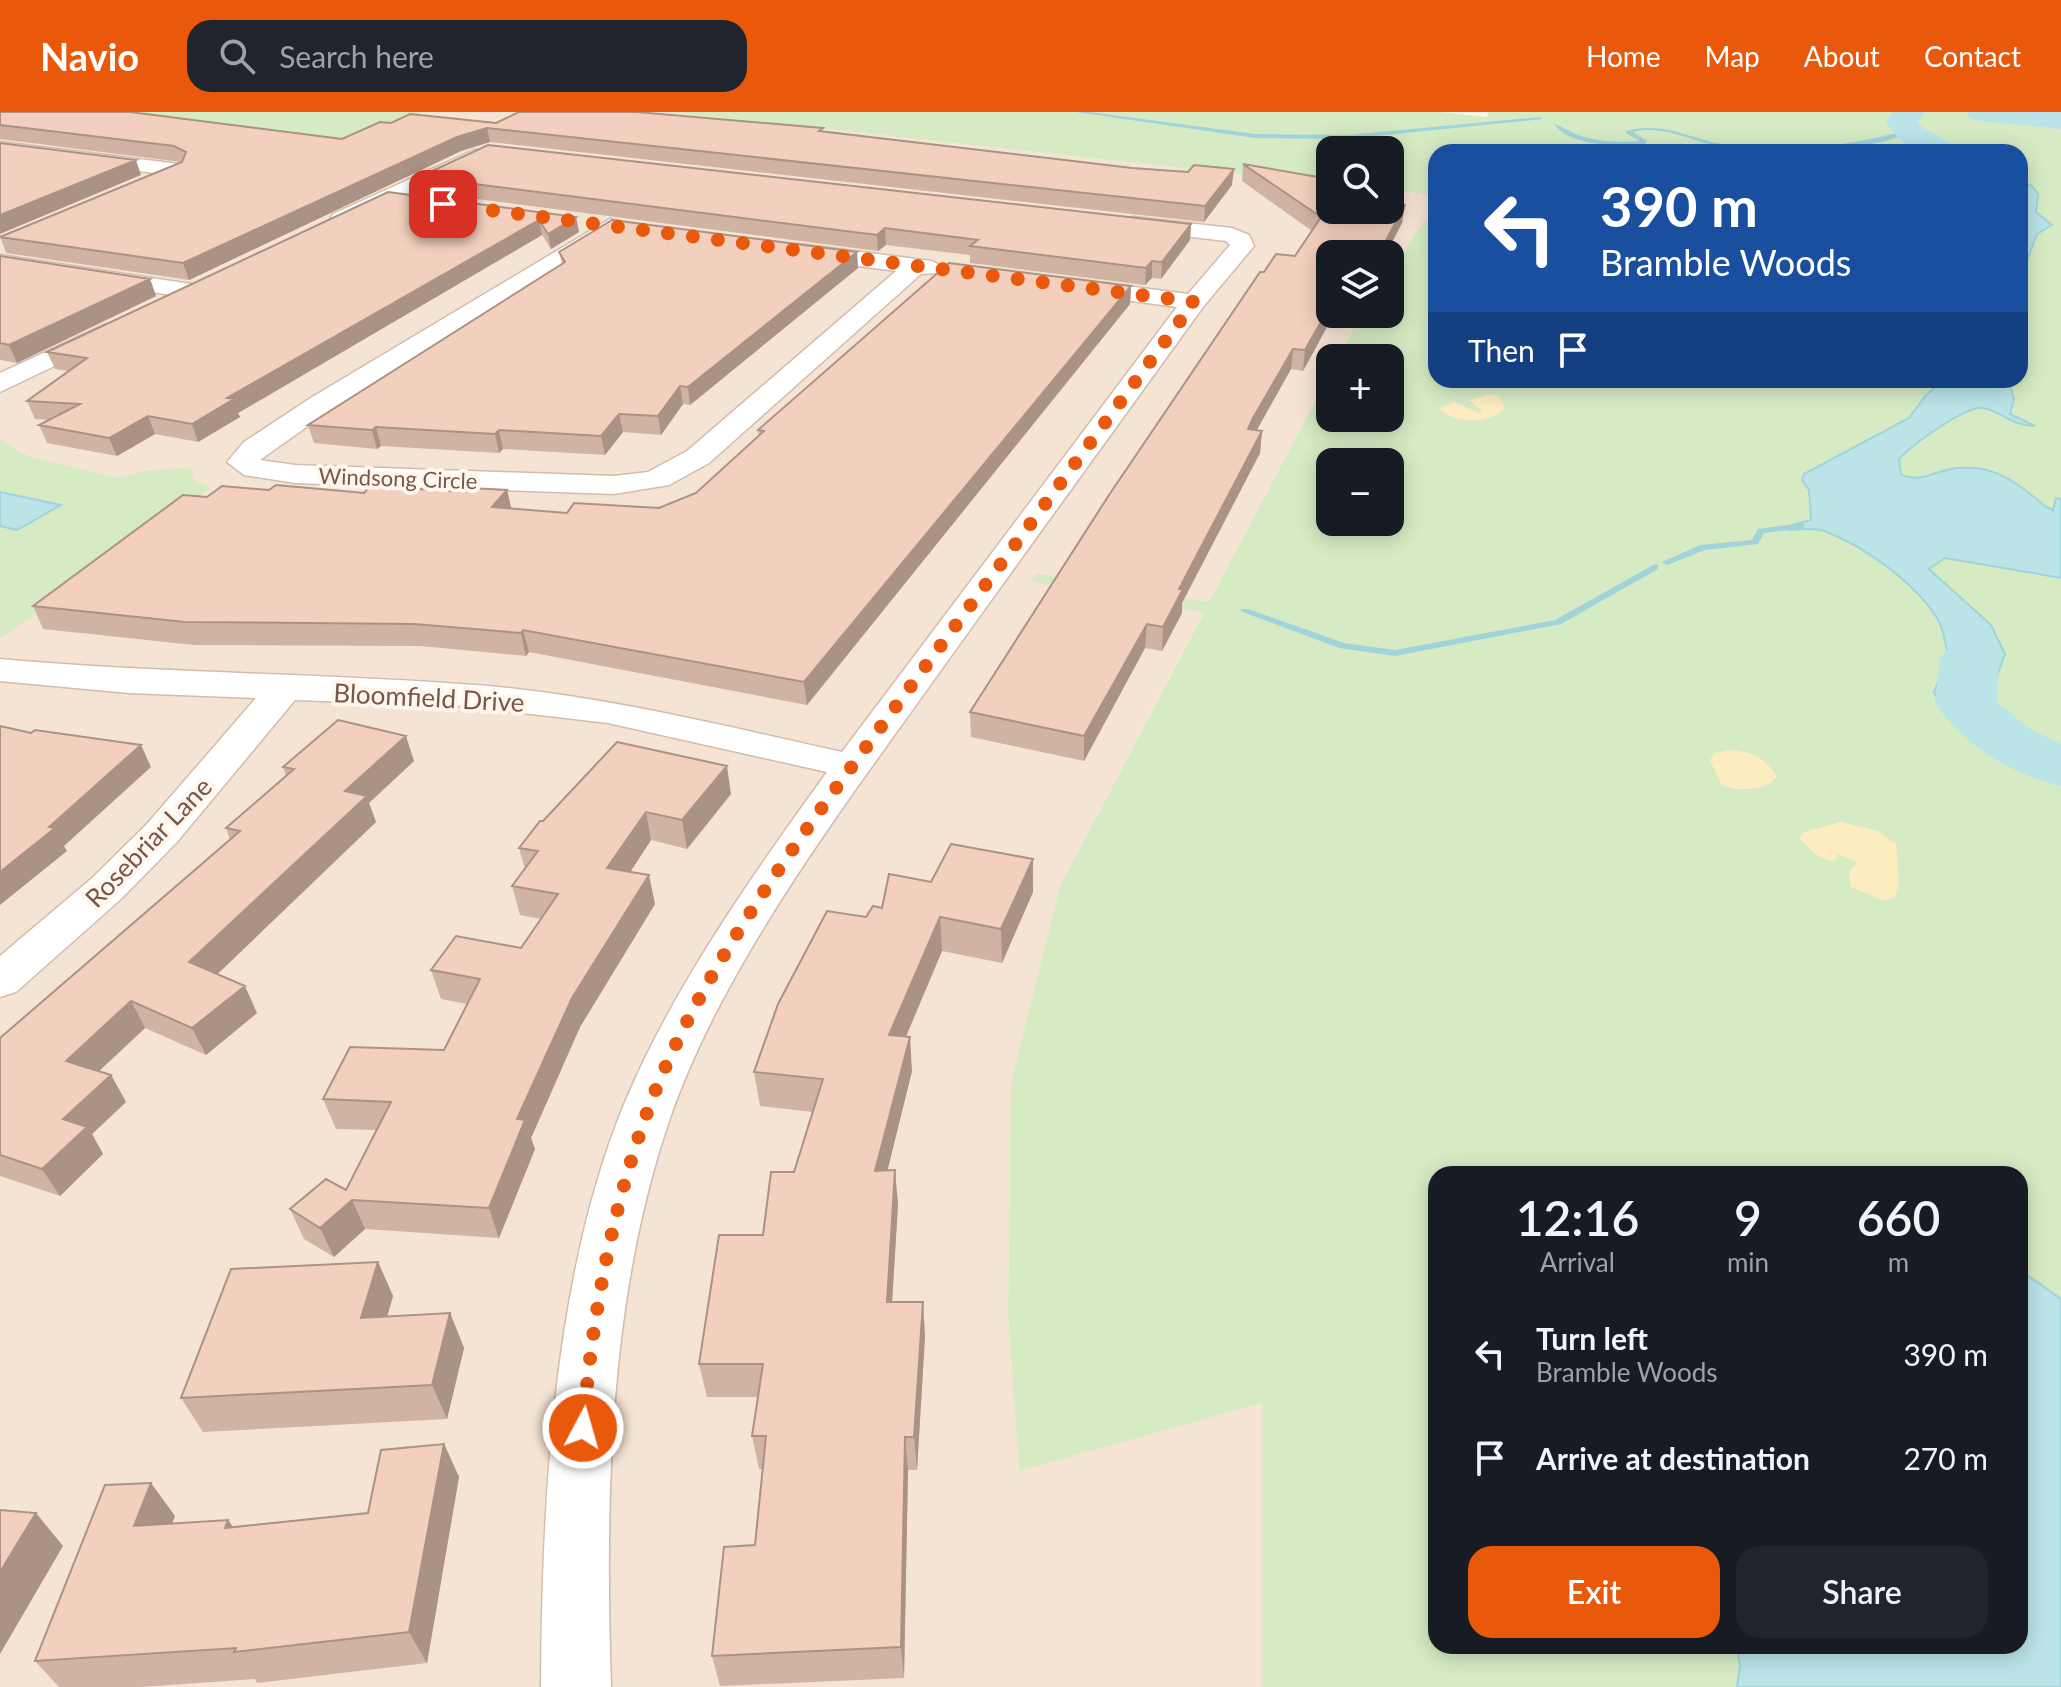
<!DOCTYPE html>
<html lang="en">
<head>
<meta charset="utf-8">
<style>
  :root { --surface:#171b24; --page:#20242c; --text:#f1f3f6; --muted:#9ea1a6; --accent:#ea580c }
  body { margin:0; font-family:Lato,sans-serif; background:var(--page); color:var(--text); height:100vh; display:flex; flex-direction:column; font-size:30px; white-space:nowrap }
  * { box-sizing:border-box; margin:0 }
  p { font-size:26px; color:var(--muted) }
  .icon { flex:none; width:44px; height:44px; fill:none; stroke:currentColor; stroke-width:2; stroke-linecap:round; stroke-linejoin:round }
  .map { position:relative; flex:1; overflow:hidden }
  .details { position:absolute; left:1428px; top:1054px; width:600px; height:488px; display:flex; flex-direction:column; background:var(--surface); border-radius:24px; box-shadow:0 4px 20px #0003 }
  .details>* { flex:none }
  .guide { position:absolute; left:1428px; top:32px; width:600px; height:244px; border-radius:24px; box-shadow:0 4px 20px #0003; background:#1a4fa0; color:#fff; overflow:hidden }
  .controls { position:absolute; left:1316px; top:24px; display:grid; gap:16px }
  .controls a { display:grid; place-items:center; width:88px; height:88px; border-radius:16px; background:var(--surface); box-shadow:0 4px 20px #0003; font-size:40px }
  .pin { position:absolute; display:grid; place-items:center; width:68px; height:68px; color:#fff; margin:-34px; border-radius:16px; box-shadow:0 4px 12px #0006 }
  .me { position:absolute; width:88px; margin:-44px; rotate:6deg; stroke-linejoin:round; filter:drop-shadow(0 0 6px #0008) }
  .turn { display:flex; align-items:center; gap:28px; height:168px; padding:0 40px; font-size:36px }
  .turn .icon { width:104px; height:104px; stroke-width:2.5 }
  .turn b { display:block; font-size:56px; line-height:68px }
  .then { display:flex; align-items:center; height:76px; padding:0 40px; background:#0003; gap:16px; font-size:30px }
  .eta { display:flex; justify-content:space-evenly; align-items:center; height:136px; text-align:center }
  .eta b { font-size:48px; font-weight:600; line-height:56px }
  .primary-button { display:flex; gap:16px; margin-top:auto; padding:16px 40px }
  .primary-button a { flex:1; height:92px; border-radius:24px; background:var(--accent); color:#fff; font-size:32px; font-weight:600; line-height:92px; text-align:center }
  .primary-button a+a { background:var(--page); color:var(--text) }
  ul { padding:0; list-style:none }
  li { display:flex; align-items:center; gap:24px; height:104px; padding:0 40px }
  li div { flex:1 }
  li b { display:block; font-size:30px }
  li em { font-style:normal }
  header { display:flex; align-items:center; gap:48px; box-sizing:border-box; height:112px; padding:0 40px; background:var(--accent); color:#fff }
  header strong { font-size:38px }
  nav { display:flex; gap:44px; margin-inline-start:auto; font-size:28px }
  .search { width:560px; height:72px; background:var(--page); display:flex; align-items:center; gap:20px; box-sizing:border-box; padding:0 28px; border-radius:24px; color:var(--muted); font-size:30px }
  .map>svg:first-child { display:block }
  .residential { fill:#f5e4d4 }
  .green { fill:#d6ebc4; fill-rule:evenodd }
  .sand { fill:#fdecc0 }
  .water { fill:#bae4e8; stroke:#a0d4da; stroke-width:2 }
  .lines { fill:none; stroke-linecap:round; stroke-linejoin:round }
  .stream { fill:#a0d4da; fill-rule:evenodd }
  .river { fill:#bae4e8; fill-rule:evenodd }
  .minor-casing { stroke:#d2bcae; stroke-width:3 }
  .minor { fill:#fff; fill-rule:evenodd }
  .wall { fill:#d1b3a3 }
  .shaded-wall { fill:#aa9284 }
  .building { fill:#f3d0bd; stroke:#aa9284; stroke-width:2 }
  .route { stroke:#ea580c; stroke-width:14; stroke-dasharray:0 25.2 }
  .labels { text-anchor:middle; dominant-baseline:central; stroke-width:8; stroke-linejoin:round; paint-order:stroke }
  .far-street-label { font-size:22px; fill:#78574a; stroke:#fff7ed }
  .street-label { font-size:26px; fill:#78574a; stroke:#fff7ed }
</style>
</head>
<body>
<header>
<strong>Navio</strong>
<div class="search"><svg class="icon" aria-label="search" viewBox="0 0 24 24"><circle cx="10" cy="10" r="6"/><path d="M15 15l6 6"/></svg>Search here</div>
<nav><a>Home</a><a>Map</a><a>About</a><a>Contact</a></nav>
</header>
<div class="map">
<svg width="2061" height="1575" viewBox="0 0 2061 1575">
  <rect width="100%" height="100%" fill="#fdf3e6"/>
  <!-- residential -->
  <path class="residential" d="M0,0l353,32 73,-32h241l663,72v26h60v-20l46,5v16l-20,21 -22,39 -4,-1v-16h-60v60h31l-23,44h-8v15l-121,229 -173,-29 -6,7 174,31 -144,275 -49,197 -3,230 11,157 243,-67v284h-1262z"/>
  <!-- green -->
  <path class="green" d="M76,0h350l-73,32z
    M667,0h773l47,5 1,-5h573v1575h-799v-284l-243,68 -11,-158 3,-230 49,-197 144,-274 -174,-31 6,-8 173,29 121,-229v45h60v-60h-52l23,-44h29v-44h4l22,-38 20,-21v169h584v-228h-584v43l-46,-5v-40h-60v34zM1330,350h60v60h-60zM1436,1062h584v472h-584z
    M0,328l30,17 90,21 25,-7 46,-4 3,13 17,8 -211,151z"/>
  <!-- sand -->
  <path class="sand" d="M1490,282l9,2 6,12c-14,16 -52,17 -66,0l16,-6 24,11 3,-2 -13,-11z
    M1729,638c23,1 36,8 48,27 -11,14 -41,15 -56,7l-11,-24 5,-7z
    M1841,710l37,9 18,13 3,39 -4,14 -10,4 -34,-14 -2,-14 8,-11 -19,-8 -4,7c-15,-1 -25,-13 -34,-23l4,-6z"/>
  <!-- water -->
  <path class="water" d="M2020,69l12,5 6,8 -2,18 16,13 -15,9 -9,24 -8,7z
    M1945,268h63l6,19 -4,15 25,12c-27,-1 -33,-15 -52,-18 -17,-3 -72,38 -84,51l2,16c18,6 24,1 42,-4 44,-12 72,9 103,36l7,3 3,-12 5,1v79l-116,-20 -16,11 62,56 14,29 -17,46 18,27 -3,15c-36,-5 -55,-16 -69,-50l15,-38c-6,-12 -4,-23 -11,-34 -21,-36 -75,-75 -114,-89 -12,-4 -25,-1 -37,-1l-1,-3 25,-7 -2,-30 -7,-10 2,-6 105,-56 17,-23z
    M0,380l61,13 -44,25 -17,-4z
    M2020,1158l41,29v388h-324l3,-21 -3,-20h283z"/>
  <g class="lines">
    <!-- stream -->
    <path class="stream" d="M1076,0h14l165,22 92,1 193,-18 3,2 -196,20 -92,-1z
      M1554,12c8,2 16,8 24,11 20,7 41,8 62,6l-14,-8v-2c39,-11 66,10 103,14 60,8 121,1 179,-15l3,2c-46,21 -139,24 -189,15 -29,-5 -59,-23 -89,-15l14,9 -2,3c-25,3 -77,2 -91,-20z
      M1801,411l3,1v4l-40,5 -6,11 -53,6 -35,14 -3,1 -5,-3 38,-17 52,-5 6,-11z
      M1655,452l3,1v4l-97,55 -166,32 -56,-8 -99,-37 2,-2h6l96,34 51,7 160,-30z"/>
    <!-- river -->
    <path class="river" d="M1893,0h32l-8,11 2,2 34,20 5,7c-35,0 -51,2 -72,-30z
      M1966,0h95v17l-80,-8 -11,-3z
      M1969,530l20,5 9,12 -1,43 33,27 31,15v42c-52,-13 -95,-39 -126,-83l5,-44 9,-12z"/>
    <defs>
      <path id="minor" d="M0,30l179,22 10,6 -10,6 -179,-22z
        M474,38l7,2 3,4 -3,4 -132,64h-16l-3,-5 3,-5z
        M1133,105l99,11 17,7 5,11 -51,61c-96,133 -192,265 -287,398 -87,121 -197,271 -246,413 -62,180 -65,380 -59,569h-70c1,-186 12,-412 84,-585 50,-118 127,-226 202,-330l-219,-49 -146,-17 -167,-6 -118,142 -56,57 -105,93 -16,5v-41l91,-77 56,-55 109,-126 -127,-5 -129,-12v-22c153,14 307,14 461,25 129,8 255,40 381,68l335,-445 -105,-14 -9,-2 -3,-5 3,-5 9,-2 116,15 42,-49 -4,-4 -101,-12 -3,-5 3,-5z
        M610,107l8,2 3,5 -3,5 -289,180 -69,49 35,5 319,11 34,-4 39,-21 209,-180 -98,-13 -8,-2 -4,-5 4,-5 8,-2 134,17 12,7 -4,5 -19,1 -212,189 -40,22 -55,9 -319,-11 -51,-8 -17,-13 17,-20 65,-43z
        M0,143l191,29 12,7 -12,7 -191,-29z
        M106,212l13,8 -4,5 -115,55v-19z"/>
    </defs>
    <!-- minor casing -->
    <use href="#minor" class="minor-casing"/>
    <!-- minor -->
    <use href="#minor" class="minor"/>
  </g>
  <!-- wall -->
  <path class="wall" d="M0,0l342,27 49,-16h105l328,9 408,53 -28,37 -714,-80 -29,9 -272,129 -183,-27 -6,-17 181,-74 -181,-23z
    M1243,52l162,41 -3,18 -16,31h-56v60h4l-31,57 -12,-2 -34,61 5,1 -2,22 -78,150v10l-20,38 -17,-3 -61,113 -113,-24 -1,-25 294,-440 31,-16 17,-25 -70,-50z
    M419,65l772,47 -1,16 -29,39 -9,-1 -7,7 -175,-22v-8l-84,-10 -8,6 -455,-59z
    M388,80l188,25 3,15 -28,17 -9,-14 -304,178 2,4 -42,25 -43,-8 -38,22 -70,-13 -8,-18 11,-5 -15,-1 -8,-18 41,-30 -13,-2 -8,-17z
    M559,140h298l1,16 -168,137 -7,-1 -22,31 -38,-3 -18,23 -102,-6 -4,4 -118,-7 -4,3 -63,-6 -6,-18 254,-161z
    M0,144l150,23 6,17 -139,67 -17,-3z
    M1131,174l-1,18 -323,401 -278,-53 -3,4 -106,-10 -226,-1 -151,-16 -10,-23 174,-109 62,-7 95,3 143,-3 4,19 56,4 92,-5 37,-15 63,-57 -1,-6z
    M414,649l-45,42 7,19 -159,152 40,39 -51,42 -61,-27 -46,43 12,4 15,27 -34,32 11,20 -43,42 -60,-20v-138l230,-198 -4,-12 60,-52 -3,-9z
    M731,682l-44,55 -36,-9 -21,32 25,32 -75,123 -49,111 4,11 -36,89 -134,-9 -31,28 -30,-18 -14,-30 56,-19 30,-60 -40,-1 -13,-30 121,-49 23,-46 -26,-5 -10,-29 90,-22 20,-29 -21,-4 -8,-29 13,-17 -6,-21 24,-27z
    M1033,747v33l-31,71 -60,-12 -36,86 6,34 -25,99 11,34 -6,98 33,34 -8,134h-9l-4,208 -184,8 -8,-30 43,-111 8,-76h-4l-7,-33 6,-39h-51l-8,-33 95,-192 19,-60 -53,-6 -6,-34 112,-155 65,-35z
    M378,1150l15,34 -6,20 63,-3 14,35 -17,71 -244,13 -22,-34z
    M444,1332l15,33 -32,186 -170,20 -2,-4 -114,8h-82l-24,-26 140,-145 -3,8 56,-4 5,7 135,-14z"/>
  <!-- shaded-wall -->
  <path class="shaded-wall" d="M487,16l3,14 -29,9 -272,129 -6,-17 274,-126z
    M136,48l5,15 -141,59v-19z
    M1234,57l-2,16 -28,37 1,-16z
    M1405,93l-3,18 -16,31h-4v-6z
    M576,105l3,15 -28,17 -3,-15z
    M539,108l3,15 -304,178 2,4 -42,25 -6,-18 35,-26z
    M1191,112l-1,16 -29,39 1,-17z
    M885,116l1,17 -8,6 -1,-16z
    M857,140l1,16 -168,137 -2,-18z
    M1152,149v17l-7,7 1,-17z
    M150,167l6,17 -139,67 -8,-18z
    M1131,174l-1,18 -323,401 -3,-23z
    M1330,194v8h4l-31,57 2,-21z
    M1293,237l-2,20 -40,71 -3,-11 5,-11z
    M680,274l3,18 -22,31 -3,-19z
    M619,302l4,18 -18,23 -4,-19z
    M148,304l7,18 -38,22 -8,-18z
    M376,315l5,19 -4,3 -5,-19z
    M499,318l4,19 -4,4 -4,-19z
    M1262,319l-2,22 -78,150v10l-20,38 1,-24 16,-38z
    M507,378l5,21 -20,-4z
    M1147,512l-2,24 -61,113v-25z
    M523,518l6,22 -3,4 -5,-23z
    M406,624l8,25 -45,42 7,19 -174,167 -13,-27 156,-171z
    M141,633l10,22 -87,79 3,5 -67,54v-33z
    M727,654l4,28 -44,55 -5,-29z
    M646,700l5,28 -37,57 -7,-29z
    M1033,747v33l-31,71 -1,-34z
    M649,763l6,29 -75,123 -49,111 4,11 -36,89 -10,-30 28,-89 55,-121z
    M940,805l2,34 -50,118 -3,-34z
    M245,874l12,27 -51,42 -14,-27z
    M131,889l14,27 -64,60 -15,-27z
    M910,925l2,34 -33,134 -4,-34z
    M111,963l15,27 -34,32 11,20 -43,42 -18,-27 21,-50z
    M895,1058l3,34 -8,132 -3,-34z
    M352,1088l13,29 -31,28 -14,-29z
    M378,1150l15,34 -16,56 -16,-34z
    M923,1190l2,34 -8,134 -3,-33z
    M450,1201l14,35 -17,71 -15,-34z
    M905,1325l3,33 -4,208 -3,-31z
    M444,1332l15,33 -32,186 -18,-31z
    M151,1371l24,33 -17,43 -24,-33z
    M36,1401l27,33 -63,108v-82z
    M228,1408l22,32 -25,-24z"/>
  <!-- building -->
  <path class="building" d="M0,0h130l212,27 38,-17 11,1 19,-9 86,9 23,-11h118l186,16 -4,3 313,37 56,4 6,-7 40,4 -29,37 -718,-78 -30,9 -274,126 -183,-26 182,-75 4,-10 -12,-6 -174,-21z
    M0,31l136,17 -136,55z
    M488,33l703,79 -29,38 -10,-1 -6,7 -176,-22 8,-6 -93,-12 -8,7 -458,-58z
    M1243,52l87,15v31h60v-14l15,9 -23,43 -14,-1 -4,7h-34v52l-25,44 -12,-1 -40,69 -5,11 14,2 -83,158h4l-20,38 -16,-3 -63,112 -114,-24 139,-217 151,-223h4l12,-18 19,2 26,-39z
    M388,80l188,25 -28,17 -9,-14 -312,178 7,1 -42,25 -44,-8 -39,22 -70,-13 41,-21 -53,-3 60,-43 -40,-6z
    M612,108l245,32 -169,135 -8,-1 -22,30 -39,-2 -18,22 -102,-6 -4,4 -119,-7 -4,3 -64,-5 257,-163 -6,-10z
    M0,144l150,23 -141,66 -9,-2z
    M949,151l182,23 -327,396 -281,-52 -2,3 -107,-9 -229,-2 -152,-16 150,-111 24,2 15,-11 47,4 7,-5 88,8 6,-7 96,6 4,-4 37,2 -15,17 75,6 7,-10 85,5 37,-15 68,-62 -6,-1z
    M338,608l68,16 -61,55 22,5 -178,166 56,24 -53,42 -61,-27 -65,60 45,14 -48,44 24,8 -45,42 -42,-14v-117l240,-207 -14,-3 68,-59 -11,-2z
    M0,614l31,7 4,-3 106,15 -92,82 6,1 -55,44z
    M617,630l110,24 -45,54 -36,-8 -39,56 42,7 -77,123 -55,121 8,1 -36,88 -137,-8 -32,28 -30,-19 36,-30 20,11 45,-88 -68,-3 27,-52 94,3 36,-71 -49,-9 25,-34 65,12 37,-54 -46,-8 26,-35 -19,-3 21,-27h3z
    M951,732l82,15 -32,70 -61,-12 -51,118 21,2 -35,134 20,-1 -8,132h36l-9,135h-9l-4,210 -189,9 12,-109 31,-2 11,-109h-14l11,-72h-64l20,-129h44l8,-63h23l29,-93 -69,-7 24,-68 49,-93 39,6 7,-11 9,2 7,-34 42,8z
    M378,1150l-17,56 89,-5 -18,72 -251,13 50,-129z
    M444,1332l-35,188 -175,20 2,-4 -201,13 70,-176 46,-2 -17,43 94,-6 -3,8 143,-15 13,-63z
    M0,1398l36,3 -36,59z"/>
  <g class="lines">
    <!-- route -->
    <path class="route" d="M443,92l751,98c-101,137 -202,274 -303,411 -90,123 -200,268 -249,414 -33,96 -51,200 -59,301"/>
  </g>
  <g class="labels">
    <!-- far-street labels -->
    <g class="far-street-label">
      <text transform="translate(398 366) rotate(2)">Windsong Circle</text>
    </g>
    <!-- street labels -->
    <g class="street-label">
      <text transform="translate(429 585) rotate(3)">Bloomfield Drive</text>
      <text transform="translate(148 730) rotate(-46)">Rosebriar Lane</text>
    </g>
  </g>
</svg>
<div class="controls">
<a><svg class="icon" aria-label="search" viewBox="0 0 24 24"><circle cx="10" cy="10" r="6"/><path d="M15 15l6 6"/></svg></a>
<a><svg class="icon" aria-label="layers" viewBox="0 0 24 24"><path d="M12 4l9 5-9 5-9-5zM3 14l9 5 9-5"/></svg></a>
<a>+</a>
<a>−</a>
</div>
<div class="pin" style="left:443px;top:92px;background:#d93025"><svg class="icon" aria-label="arrive" viewBox="0 0 24 24"><path d="M6 21V4h12l-3 4 3 4H6"/></svg></div>
<svg class="me" style="left:583px;top:1316px" viewBox="-20 -20 40 40"><circle r="17" fill="#ea580c" stroke="#fff" stroke-width="3"/><path d="M0-11L8 9 0 5-8 9z" fill="#fff"/></svg>
<div class="guide">
<div class="turn"><svg class="icon" aria-label="left" viewBox="0 0 24 24"><path d="M17 20v-9H6M10 6l-5 5 5 5"/></svg><div><b>390 m</b>Bramble Woods</div></div>
<div class="then">Then<svg class="icon" aria-label="arrive" viewBox="0 0 24 24"><path d="M6 21V4h12l-3 4 3 4H6"/></svg></div>
</div>
<section class="details">
<div class="eta">
<div><b>12:16</b><p>Arrival</p></div>
<div><b>9</b><p>min</p></div>
<div><b>660</b><p>m</p></div>
</div>
<ul>
<li><svg class="icon" aria-label="left" viewBox="0 0 24 24"><path d="M17 20v-9H6M10 6l-5 5 5 5"/></svg><div><b>Turn left</b><p>Bramble Woods</p></div><em>390 m</em></li>
<li><svg class="icon" aria-label="arrive" viewBox="0 0 24 24"><path d="M6 21V4h12l-3 4 3 4H6"/></svg><div><b>Arrive at destination</b></div><em>270 m</em></li>
</ul>
<div class="primary-button"><a>Exit</a><a>Share</a></div>
</section>
</div>
</body>
</html>
